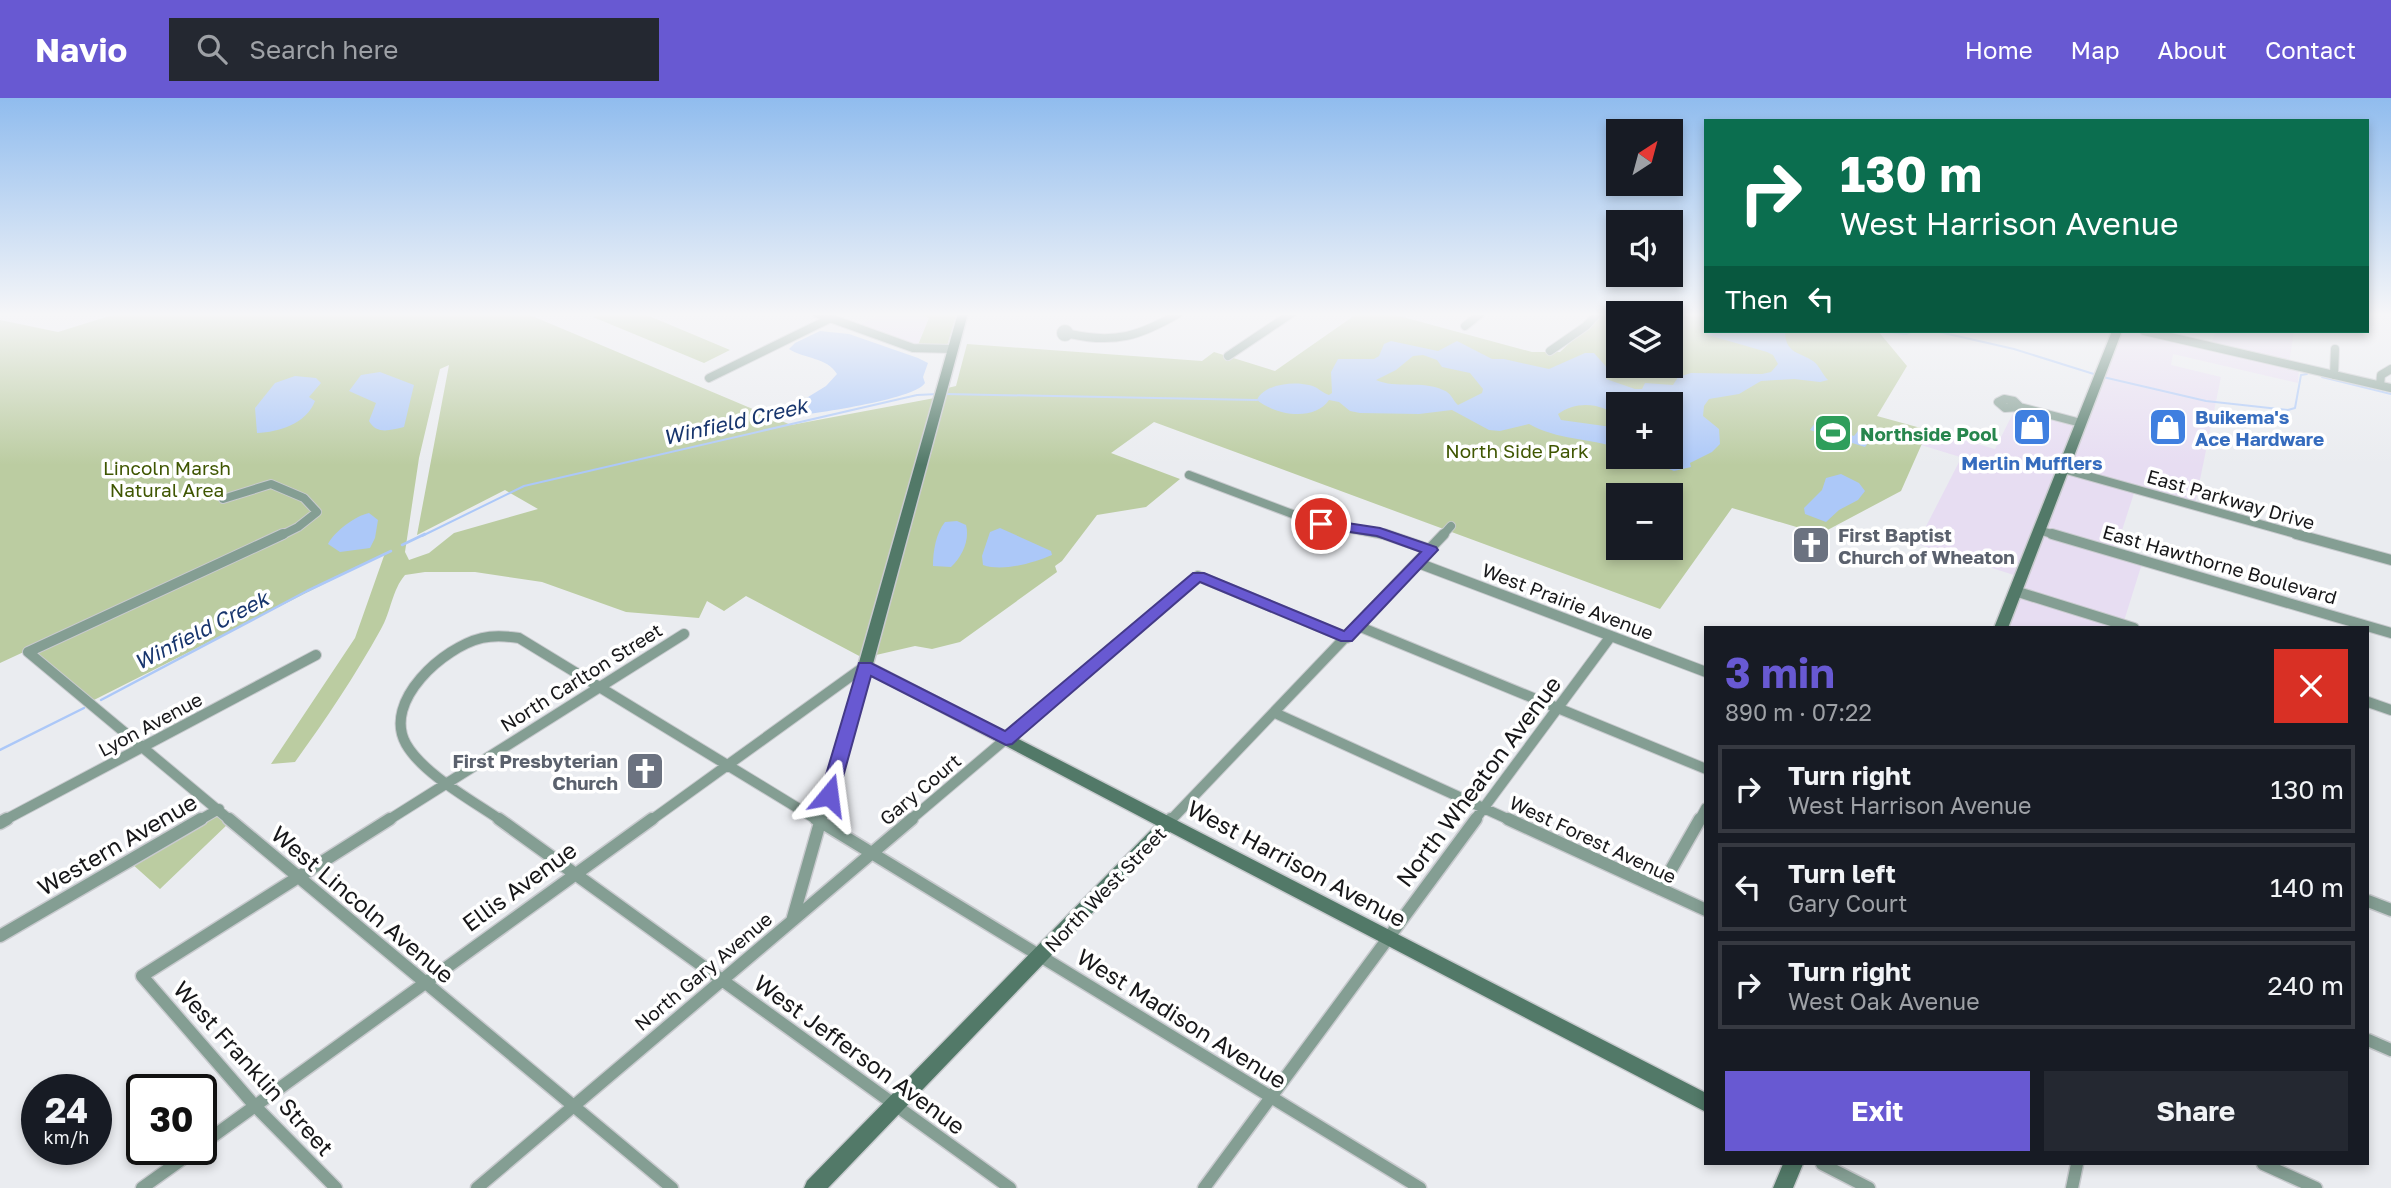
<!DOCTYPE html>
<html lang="en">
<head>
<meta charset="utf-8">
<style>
  :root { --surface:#171b24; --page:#242831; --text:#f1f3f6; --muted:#9ea1a6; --line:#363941; --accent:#6859d2 }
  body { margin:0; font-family:"Golos Text",sans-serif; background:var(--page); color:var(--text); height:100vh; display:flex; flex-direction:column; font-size:26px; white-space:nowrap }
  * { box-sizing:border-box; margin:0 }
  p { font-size:23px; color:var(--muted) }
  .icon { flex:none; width:38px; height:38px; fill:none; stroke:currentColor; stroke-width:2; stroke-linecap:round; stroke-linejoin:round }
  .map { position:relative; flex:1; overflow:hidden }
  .drawer { position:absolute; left:1704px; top:528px; width:665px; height:539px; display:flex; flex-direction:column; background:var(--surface); border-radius:0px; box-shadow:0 4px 10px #0003 }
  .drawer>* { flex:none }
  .hud { position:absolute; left:1704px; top:21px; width:665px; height:214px; border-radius:0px; box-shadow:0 4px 10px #0003; background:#0b6e4f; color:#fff; overflow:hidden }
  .needle { width:46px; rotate:36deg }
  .fabs { position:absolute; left:1606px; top:21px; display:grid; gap:14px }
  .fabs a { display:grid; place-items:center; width:77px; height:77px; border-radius:0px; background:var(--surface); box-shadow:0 4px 10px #0003; font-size:35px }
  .speed { position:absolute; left:21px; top:976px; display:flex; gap:14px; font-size:35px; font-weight:700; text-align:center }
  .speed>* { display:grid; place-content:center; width:91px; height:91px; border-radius:50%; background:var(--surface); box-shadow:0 4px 10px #0003; line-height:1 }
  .speed small { font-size:18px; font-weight:400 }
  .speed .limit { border:4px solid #111; border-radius:10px; background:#fff; color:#111 }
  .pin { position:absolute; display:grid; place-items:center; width:60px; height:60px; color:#fff; margin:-30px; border:4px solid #fff; border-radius:50%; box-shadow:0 2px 7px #0007 }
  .me { position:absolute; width:77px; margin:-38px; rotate:16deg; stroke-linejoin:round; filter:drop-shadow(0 0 5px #0008) }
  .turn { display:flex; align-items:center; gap:24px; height:147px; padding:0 21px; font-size:32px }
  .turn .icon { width:91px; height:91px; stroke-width:2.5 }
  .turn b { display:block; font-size:49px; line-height:60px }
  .then { display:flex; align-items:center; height:66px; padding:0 21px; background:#0003; gap:14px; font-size:26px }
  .round { display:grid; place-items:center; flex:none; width:74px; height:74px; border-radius:0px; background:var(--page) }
  .head { display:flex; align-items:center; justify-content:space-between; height:119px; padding:0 21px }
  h1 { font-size:42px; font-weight:700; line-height:52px; color:var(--accent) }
  .action { display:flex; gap:14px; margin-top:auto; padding:14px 21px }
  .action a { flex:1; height:80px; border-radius:0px; background:var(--accent); color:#fff; font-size:28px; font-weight:700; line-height:80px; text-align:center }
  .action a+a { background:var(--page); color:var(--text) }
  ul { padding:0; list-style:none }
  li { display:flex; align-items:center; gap:21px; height:88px; margin:0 14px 10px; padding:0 7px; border:4px solid var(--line); border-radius:0px }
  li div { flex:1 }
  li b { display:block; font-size:26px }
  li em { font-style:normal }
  header { display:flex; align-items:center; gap:42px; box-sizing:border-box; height:98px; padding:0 35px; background:var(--accent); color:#fff }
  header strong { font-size:33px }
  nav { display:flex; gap:38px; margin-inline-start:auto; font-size:24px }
  .search { width:490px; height:63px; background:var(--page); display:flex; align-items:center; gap:18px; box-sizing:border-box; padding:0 24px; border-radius:0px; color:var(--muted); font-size:26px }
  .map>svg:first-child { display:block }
  .commercial { fill:#e7ddf2 }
  .green { fill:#bbcca1; fill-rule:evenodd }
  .water { fill:#acc8f8; fill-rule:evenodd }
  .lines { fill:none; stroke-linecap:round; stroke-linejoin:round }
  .stream-far1 { stroke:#acc8f8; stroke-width:2 }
  .stream { stroke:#acc8f8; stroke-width:2.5 }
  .street-far2-casing { stroke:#c8cace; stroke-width:10 }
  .street-far1-casing { stroke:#c8cace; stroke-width:12 }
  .street-casing { stroke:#c8cace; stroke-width:15 }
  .secondary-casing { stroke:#c8cace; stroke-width:3 }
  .street-far2 { stroke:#849e93; stroke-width:8 }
  .street-far1 { stroke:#849e93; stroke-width:10 }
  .street { stroke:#849e93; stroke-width:12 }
  .secondary { fill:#527968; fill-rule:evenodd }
  .route { fill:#6859d2; stroke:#443a88; stroke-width:2 }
  .labels { text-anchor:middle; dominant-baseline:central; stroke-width:7; stroke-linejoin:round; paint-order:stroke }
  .shop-label { font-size:19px; font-weight:bold; fill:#366cbe; stroke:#fff; text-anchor:start }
  .leisure-label { font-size:19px; font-weight:bold; fill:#27864d; stroke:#fff; text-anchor:start }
  .park-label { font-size:19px; fill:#3f5602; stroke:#fff }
  .street-label { font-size:19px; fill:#171719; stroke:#fff }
  .worship-label { font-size:19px; font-weight:bold; fill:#5b616d; stroke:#fff; text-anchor:start }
  .water-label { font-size:21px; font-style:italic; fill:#17356d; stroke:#fff }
  .near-street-label { font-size:23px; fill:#171719; stroke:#fff }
</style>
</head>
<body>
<header>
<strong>Navio</strong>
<div class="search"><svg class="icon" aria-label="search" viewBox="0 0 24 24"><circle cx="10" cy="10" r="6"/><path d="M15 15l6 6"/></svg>Search here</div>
<nav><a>Home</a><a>Map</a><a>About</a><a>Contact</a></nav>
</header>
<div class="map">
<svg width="2391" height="1090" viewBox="0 0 2391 1090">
  <rect width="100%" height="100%" fill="#eaecf0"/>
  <!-- commercial -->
  <path class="commercial" d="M883,215h33l13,4 -12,30 -59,-21z
    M2119,233h21l159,36 -1,16 -125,-29 -2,11 50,12 -26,127 -130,-35z
    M2215,233h79l-5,32 -78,-17z
    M2017,307l61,17 -61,154 -100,-32 42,-82 21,6 3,-4 -62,-19 7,-15 67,19z
    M2065,373l70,19 -19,59 28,8 -20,64 -103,-32z
    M2018,495l111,35h-123z"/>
  <!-- green -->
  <path class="green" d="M119,215h331v3l7,-3h68l266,112 149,-28 3,-8 13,-3 11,-42 235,17 12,-9 61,19 83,-58h30l144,39h28l42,-39h104v18h172l29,35 -30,50 51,14 -27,61 -81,43 -88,-26 -72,101 -506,-187 -43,31 69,26 -34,28 -49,8 -35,46 -7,5 2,6 -97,70 -28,7 -17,-3 -52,12 -117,-62 -22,15 -17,-10 -8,17 -73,-6 -84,-30 -67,-10h-50l-20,3c-13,15 -14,37 -24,54 -26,47 -55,90 -86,133l-24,2 84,-126 30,-85 -295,149 -62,-52 -28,13v-343l58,12zM1619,215h52v53h-52zM449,267l-32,170 88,-45 33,19 -84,24 -25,20 -20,7 -4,-8 14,-94 21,-89zM1619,306h52v53h-52zM1619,397h52v53h-52z
    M604,215h38l88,37 -26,13 -111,-46z
    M916,215h41l-10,33 -29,-1 11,-27z
    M218,715l11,10 -69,66 -29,-26z"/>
  <!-- water -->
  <path class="water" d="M1706,232l83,1 -4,3c2,20 15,18 28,27 7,5 9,13 15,19l-8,2 -26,-3 -33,2 -22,13 -30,5 -5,7 -1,10 16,13 1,15 -8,8 -22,11 1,4 -17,4 -35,-14h32v-53h-52v14c-16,-15 -42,-18 -61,-4l3,6 58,8v20c-30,-10 -62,-8 -90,-24l-29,7 -11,-1 -37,-20 -33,4 -59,-1 -10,-2 -11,-9 -10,-2c-15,22 -54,15 -72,0 7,-16 36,-19 52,-15 8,1 13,8 20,10l3,-2 -1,-21 7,-13h36l5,-3 5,-12 7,-3 47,10 19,-10 35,18h12l45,10 36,-16h9l16,18 -4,8 29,10h7l3,-6 28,2 5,-8 13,-4 71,1 9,-2 7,-8 -5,-9 -6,-3 -59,-17zM1423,257l14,5 5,7 28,6 13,16 -1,4 -24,12c-6,-5 -6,-12 -15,-15 -21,-10 -47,-1 -67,-10l20,-10 17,-14z
    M820,233l29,3 69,24 10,5 -5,14 2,6c-11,17 -114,31 -138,34l-5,-4 44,-27 11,-12c-10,-17 -33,-15 -48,-25l6,-6z
    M380,274l34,13 -10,42c-14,3 -27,8 -35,-6l7,-18 -27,-12 12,-16z
    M295,278l21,2 5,5 -12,14 6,4c-9,23 -36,31 -58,32l-2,-25 20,-25z
    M1815,325l39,13 4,-5 15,5 -8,11 -55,-17z
    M1841,376l18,9 6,8 -7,9 -19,10 -13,12 -21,-8 -1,-6 18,-18 4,-12z
    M369,415l9,7 -3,18 -5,10 -30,4 -12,-8c7,-13 27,-28 41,-31z
    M957,423l9,4c4,15 -4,32 -15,42l-18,-1c0,-15 3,-33 12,-44z
    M1000,430l51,23 1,4c-19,8 -49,17 -69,10l-1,-9 8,-24z"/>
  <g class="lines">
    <!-- stream-far1 -->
    <path class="stream-far1" d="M1876,233l30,3 7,-3
      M1935,233l79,18 83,26
      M2103,279l103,24 82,9 7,-2 6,-33 6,-1
      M2322,279l69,17
      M945,296l312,6
      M422,438l102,-50 393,-91 21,-1"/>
    <!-- stream -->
    <path class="stream" d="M402,447l23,-11
      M101,602l206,-109 84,-40
      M0,652l84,-42"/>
    <defs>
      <path id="street-far2" d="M816,215l97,35 40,1
        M1465,228l16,-13
        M1061 235a4 4 0 1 1 8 0a4 4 0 1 1-8 0Z
        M2144,233l247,57
        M1070,236c45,10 70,2 109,-21
        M1550,253l36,-25 12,-13
        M1228,258l64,-43
        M2334,277l1,-26
        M709,280l122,-60
        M2380,287l1,-10 10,-6
        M2004,301l10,2 6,6 -15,1 -7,-6z
        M2020,309l61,16
        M2063,371l240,67
        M1189,377l122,46 78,15
        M223,401l48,-15 33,14 13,14 -19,15 -18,9
        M2039,432l19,6
        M1442,438l9,-10"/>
      <path id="street-far1" d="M1384,436l47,16
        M2052,436l339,99
        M2296,436l95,26
        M1418,465l288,109
        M2015,493l119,37
        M1358,528l348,143
        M2368,604l23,8
        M1275,615l237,108
        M3,723l313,-166
        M198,723l21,-12
        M231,723l-203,-169 255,-118
        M387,723l297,-187
        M502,723c-29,-20 -79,-47 -96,-77 -24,-43 38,-97 76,-106 13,-3 24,-2 37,0l300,183
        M650,723l215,-155
        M821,723l44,-154
        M909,723l289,-245 149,62
        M1170,723l274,-287
        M1474,723l137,-185
        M1699,723l7,-13"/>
      <path id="street" d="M229,721l443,369
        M499,721l511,369
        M816,721l604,369
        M1508,721l198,91
        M0,725l7,-4
        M1168,725l3,-4
        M1660,791l40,-70
        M2368,803l23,9
        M792,823l120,-102
        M0,838l201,-117
        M2368,942l23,10
        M201,1047l451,-326
        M1822,1066l47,24
        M2263,1066l53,24
        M142,1090l53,-38
        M336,1090l-81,-82 -113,-130 248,-157
        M477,1090l315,-267 29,-102
        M1204,1090l272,-369
        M2072,1090l5,-24"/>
      <path id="secondary" d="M958,215h10l-95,351 833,429v19l-536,-280 -342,356h-24l3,-7 349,-356 -296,-156 -2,-3z
        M2112,233h10l-114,297h-14z
        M1783,1066h20l-10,24h-20z"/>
    </defs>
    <!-- street-far2 casing -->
    <use href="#street-far2" class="street-far2-casing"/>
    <!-- street-far1 casing -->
    <use href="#street-far1" class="street-far1-casing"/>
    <!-- street casing -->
    <use href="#street" class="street-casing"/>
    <!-- secondary casing -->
    <use href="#secondary" class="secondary-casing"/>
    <!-- street-far2 -->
    <use href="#street-far2" class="street-far2"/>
    <!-- street-far1 -->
    <use href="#street-far1" class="street-far1"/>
    <!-- street -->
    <use href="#street" class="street"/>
    <!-- secondary -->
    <use href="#secondary" class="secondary"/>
  </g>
  <!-- sky -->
  <linearGradient id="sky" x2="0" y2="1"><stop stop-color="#90bcee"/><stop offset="0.59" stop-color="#f6f6f8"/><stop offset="1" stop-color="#f6f6f8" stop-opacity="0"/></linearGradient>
  <rect width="2391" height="367" fill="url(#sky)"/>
  <!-- route -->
  <path class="route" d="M1321,421l59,9 56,19 2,3 -86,91h-11l-141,-59 -188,162 -6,1 -135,-69 -33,119 -2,5h-13l-3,-5 39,-132h12l134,68 188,-158h11l140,58 77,-79 -44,-16 -61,-9 -2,-3z"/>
  <!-- icons -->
  <defs>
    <symbol id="shop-square" viewBox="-11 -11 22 22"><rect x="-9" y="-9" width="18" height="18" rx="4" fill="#3f7fe0" stroke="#fff"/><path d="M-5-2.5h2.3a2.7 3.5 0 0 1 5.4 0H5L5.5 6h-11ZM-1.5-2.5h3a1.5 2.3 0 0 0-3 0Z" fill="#fff"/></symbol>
    <symbol id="stadium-square" viewBox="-11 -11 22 22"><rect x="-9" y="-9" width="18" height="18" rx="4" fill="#2e9e5b" stroke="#fff"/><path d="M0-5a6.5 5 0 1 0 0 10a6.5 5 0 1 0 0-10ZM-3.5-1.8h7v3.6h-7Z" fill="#fff"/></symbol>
    <symbol id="church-square" viewBox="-11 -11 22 22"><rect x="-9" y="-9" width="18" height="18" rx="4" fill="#6b7280" stroke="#fff"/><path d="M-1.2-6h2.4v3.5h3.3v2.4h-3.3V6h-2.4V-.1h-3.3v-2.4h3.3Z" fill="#fff"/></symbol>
  </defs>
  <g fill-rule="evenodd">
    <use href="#shop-square" x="2010" y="307" width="44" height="44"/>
    <use href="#shop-square" x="2146" y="307" width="44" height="44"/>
    <use href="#stadium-square" x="1811" y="313" width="44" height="44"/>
    <use href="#church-square" x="1789" y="425" width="44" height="44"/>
    <use href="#church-square" x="623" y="651" width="44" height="44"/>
  </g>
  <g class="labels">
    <!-- shop labels -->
    <g class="shop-label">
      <text x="2195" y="318">Buikema's<tspan x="2195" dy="22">Ace Hardware</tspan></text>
      <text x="2032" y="364" text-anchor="middle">Merlin Mufflers</text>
    </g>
    <!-- leisure labels -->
    <g class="leisure-label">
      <text x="1860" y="335">Northside Pool</text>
    </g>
    <!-- park labels -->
    <g class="park-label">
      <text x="1517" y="352">North Side Park</text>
      <text x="167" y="369">Lincoln Marsh<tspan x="167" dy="22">Natural Area</tspan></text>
    </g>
    <!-- street labels -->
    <g class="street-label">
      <text transform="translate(2231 401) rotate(16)">East Parkway Drive</text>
      <text transform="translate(2220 466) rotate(16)">East Hawthorne Boulevard</text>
      <text transform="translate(1568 503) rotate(21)">West Prairie Avenue</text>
      <text transform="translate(581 579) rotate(-32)">North Carlton Street</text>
      <text transform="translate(150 626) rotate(-28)">Lyon Avenue</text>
      <text transform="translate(920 691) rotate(-40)">Gary Court</text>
      <text transform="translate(1593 741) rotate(25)">West Forest Avenue</text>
      <text transform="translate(1105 791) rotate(-46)">North West Street</text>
      <text transform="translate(703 873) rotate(-40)">North Gary Avenue</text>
    </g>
    <!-- worship labels -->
    <g class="worship-label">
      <text x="1838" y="436">First Baptist<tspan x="1838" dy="22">Church of Wheaton</tspan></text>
      <text x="618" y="662" text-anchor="end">First Presbyterian<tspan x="618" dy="22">Church</tspan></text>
    </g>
    <!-- water labels -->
    <g class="water-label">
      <text transform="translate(735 323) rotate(-13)">Winfield Creek</text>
      <text transform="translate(201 532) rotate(-27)">Winfield Creek</text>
    </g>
    <!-- near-street labels -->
    <g class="near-street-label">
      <text transform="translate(1478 683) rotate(-53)">North Wheaton Avenue</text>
      <text transform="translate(117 746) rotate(-30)">Western Avenue</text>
      <text transform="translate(1297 765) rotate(28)">West Harrison Avenue</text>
      <text transform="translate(519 788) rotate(-36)">Ellis Avenue</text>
      <text transform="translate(363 806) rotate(40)">West Lincoln Avenue</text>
      <text transform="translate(1182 920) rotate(32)">West Madison Avenue</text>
      <text transform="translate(860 956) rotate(36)">West Jefferson Avenue</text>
      <text transform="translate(254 970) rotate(48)">West Franklin Street</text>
    </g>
  </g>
</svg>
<div class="fabs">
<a><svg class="needle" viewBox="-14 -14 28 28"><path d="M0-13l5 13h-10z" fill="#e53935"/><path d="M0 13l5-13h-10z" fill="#9ea1a6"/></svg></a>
<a><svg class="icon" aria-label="sound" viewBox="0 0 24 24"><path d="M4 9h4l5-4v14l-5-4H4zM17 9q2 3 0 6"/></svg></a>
<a><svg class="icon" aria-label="layers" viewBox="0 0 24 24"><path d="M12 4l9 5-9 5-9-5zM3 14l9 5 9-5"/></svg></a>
<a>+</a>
<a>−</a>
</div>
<div class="speed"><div>24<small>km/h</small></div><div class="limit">30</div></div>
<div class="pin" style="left:1321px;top:426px;background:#d93025"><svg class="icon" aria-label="arrive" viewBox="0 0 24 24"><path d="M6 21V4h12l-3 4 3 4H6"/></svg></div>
<svg class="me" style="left:829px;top:697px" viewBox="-20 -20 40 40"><path d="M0-17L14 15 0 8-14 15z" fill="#6859d2" stroke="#fff" stroke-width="4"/></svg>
<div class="hud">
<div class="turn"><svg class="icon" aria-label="right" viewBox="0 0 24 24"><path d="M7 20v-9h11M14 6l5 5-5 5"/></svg><div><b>130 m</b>West Harrison Avenue</div></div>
<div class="then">Then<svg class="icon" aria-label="left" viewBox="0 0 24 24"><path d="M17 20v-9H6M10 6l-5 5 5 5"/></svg></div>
</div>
<section class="drawer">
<div class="head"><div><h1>3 min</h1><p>890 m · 07:22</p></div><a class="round" style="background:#d93025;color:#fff"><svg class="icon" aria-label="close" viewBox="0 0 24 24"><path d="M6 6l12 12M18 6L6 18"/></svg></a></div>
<ul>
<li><svg class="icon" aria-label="right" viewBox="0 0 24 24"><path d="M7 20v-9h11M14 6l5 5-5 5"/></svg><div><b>Turn right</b><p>West Harrison Avenue</p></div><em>130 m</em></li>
<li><svg class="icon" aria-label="left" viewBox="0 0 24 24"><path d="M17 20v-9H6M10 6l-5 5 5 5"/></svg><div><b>Turn left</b><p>Gary Court</p></div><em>140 m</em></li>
<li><svg class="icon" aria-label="right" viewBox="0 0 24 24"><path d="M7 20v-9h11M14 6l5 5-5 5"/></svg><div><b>Turn right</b><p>West Oak Avenue</p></div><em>240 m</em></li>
</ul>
<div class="action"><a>Exit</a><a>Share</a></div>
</section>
</div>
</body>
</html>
